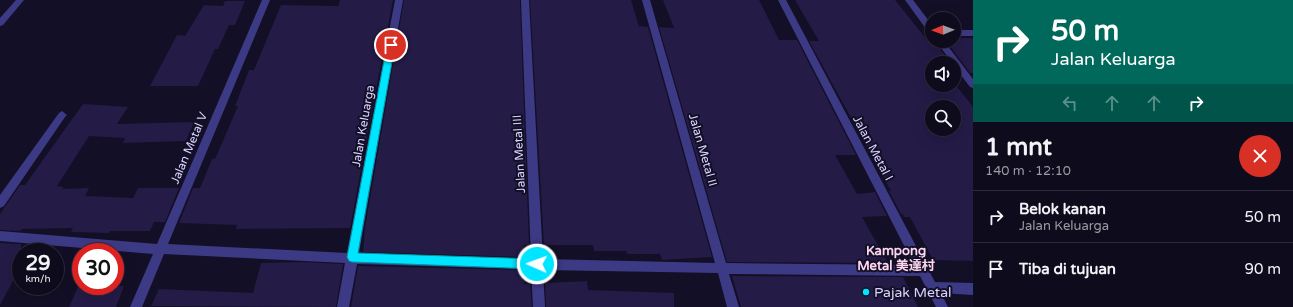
<!DOCTYPE html>
<html lang="id">
<head>
<meta charset="utf-8">
<style>
  :root { --surface:#0e0b1c; --page:#1c1929; --text:#f1f3f6; --muted:#9b9ba3; --line:#2e2b3b }
  body { margin:0; font-family:"Varela Round","Noto Sans SC",sans-serif; background:var(--page); color:var(--text); height:100vh; display:flex; flex-direction:column; font-size:15px; white-space:nowrap }
  * { box-sizing:border-box; margin:0 }
  p { font-size:13px; color:var(--muted) }
  .icon { flex:none; width:22px; height:22px; fill:none; stroke:currentColor; stroke-width:2; stroke-linecap:round; stroke-linejoin:round }
  .map { position:relative; flex:1; overflow:hidden }
  .panel { display:flex; flex-direction:column; background:var(--surface); width:320px }
  .panel>* { flex:none }
  .top-card { background:#00695c; color:#fff; overflow:hidden }
  .needle { width:26px; rotate:269deg }
  .buttons { position:absolute; left:925px; top:12px; display:grid; gap:8px }
  .buttons a { display:grid; place-items:center; width:36px; height:36px; border-radius:50%; background:var(--surface); box-shadow:0 4px 16px #0002,0 0 0 1px var(--line); font-size:20px }
  .speed { position:absolute; left:12px; top:243px; display:flex; gap:8px; font-size:20px; font-weight:700; text-align:center }
  .speed>* { display:grid; place-content:center; width:52px; height:52px; border-radius:50%; background:var(--surface); box-shadow:0 4px 16px #0002,0 0 0 1px var(--line); line-height:1 }
  .speed small { font-size:10px; font-weight:400 }
  .speed .limit { border:6px solid #d22; background:#fff; color:#111 }
  .pin { position:absolute; display:grid; place-items:center; width:34px; height:34px; color:#fff; margin:-17px; border:2px solid #fff; border-radius:50%; box-shadow:0 1px 4px #0007 }
  .me { position:absolute; width:44px; margin:-22px; rotate:272deg; stroke-linejoin:round; filter:drop-shadow(0 0 3px #0008) }
  .turn { display:flex; align-items:center; gap:14px; height:84px; padding:0 12px; font-size:18px }
  .turn .icon { width:52px; height:52px; stroke-width:2.5 }
  .turn b { display:block; font-size:28px; line-height:34px }
  .lanes { display:flex; align-items:center; height:38px; padding:0 12px; background:#0003; justify-content:center; gap:20px; direction:ltr }
  .lanes .off { opacity:.35 }
  .round { display:grid; place-items:center; flex:none; width:42px; height:42px; border-radius:21px; background:var(--page) }
  .head { display:flex; align-items:center; justify-content:space-between; height:68px; padding:0 12px }
  h1 { font-size:24px; font-weight:700; line-height:30px }
  ul { padding:0; list-style:none }
  li { display:flex; align-items:center; gap:12px; height:52px; padding:0 12px; border-top:1px solid var(--line) }
  li div { flex:1 }
  li b { display:block; font-size:15px }
  li em { font-style:normal }
  main { display:flex; flex:1; min-height:0 }
  .map>svg:first-child { display:block }
  .building { fill:#241b47; fill-rule:evenodd }
  .lines { fill:none; stroke-linecap:round; stroke-linejoin:round }
  .minor { fill:#3d3a85; fill-rule:evenodd }
  .tertiary { fill:#3d3a85; fill-rule:evenodd }
  .route { fill:#00e5ff; stroke:#0095a6 }
  .poi-dot { fill:#00e5ff; stroke:#130f26; stroke-width:1.5 }
  .labels { text-anchor:middle; dominant-baseline:central; stroke-width:4; stroke-linejoin:round; paint-order:stroke }
  .street-label { font-size:12px; fill:#d9d4ff; stroke:#130f26 }
  .neighbourhood-label { font-size:13px; font-weight:bold; fill:#ffd6f0; stroke:#130f26 }
  .near-poi-label { font-size:14px; fill:#d9d4ff; stroke:#130f26; text-anchor:start }
</style>
</head>
<body>
<main>
<div class="map">
<svg width="973" height="307" viewBox="0 0 973 307">
  <rect width="100%" height="100%" fill="#130f26"/>
  <!-- building -->
  <path class="building" d="M340,0h53l-43,228 -114,1 1,-4 -58,-2 14,-35h7l12,-29h3l23,-53h-3l14,-36h5l27,-65 57,1z
    M404,0h116l9,245h-5v12l-161,-5 2,-24z
    M530,0h101l8,26 9,1 64,230 -50,3 -2,-6h-33l-1,-3h-32l-1,-6h-49z
    M663,0h96l20,40h18l59,115h-21l22,39 18,-2 12,24 -25,1 26,46 -161,-1 -68,-235 15,1z
    M795,0h100l33,41h7l15,22h-18v22h22v-2l19,24v154l-40,-1 -23,-43h-6l-1,-3h-2l-12,-23h2l-82,-150h10zM932,107h22v22h-22z
    M225,1h20l-10,24h-6l-11,24h-3l-17,37h-48l27,-51 8,1 19,-31 19,1z
    M954,38h19v35h-3l-24,-32h8z
    M83,104l45,3 -11,17 77,-2 -8,19 -63,2 2,-5 -36,-2 -32,50 7,1 -2,2 27,-1 -4,8 48,2 5,-10h41l-14,34h-11l-4,9h-40l-1,2 -38,-1 2,-4 -52,1v2l-21,-1v-16l20,-29h5z
    M0,243l21,1v22l-21,39z
    M303,262l40,2 -7,43 -185,-1 8,-17 94,4 8,-30z
    M358,266l166,4v14l6,-1 2,24h-181z
    M732,276l171,1 15,30h-177z
    M587,281l1,9 86,3v14h-128l-1,-24z
    M124,286l-8,21h-47l9,-20z"/>
  <g class="lines">
    <!-- minor -->
    <path class="minor" d="M262,0h8l-102,244 179,9 48,-253h8l-44,253 172,6 -10,-259h8l14,259 172,4 -73,-263h8l76,263 188,2 -136,-265h8l149,282 38,1v12l-32,-2 7,14h-12l-16,-31 -191,-2 10,33h-12l-9,-34 -175,-3 2,37h-12l-2,-38 -174,-5 -8,43h-12l8,-44 -181,-9 -22,53h-12l23,-53 -153,-13v-10l157,13z
      M905,0h8l19,25v9l-3,-1z
      M954,30h19v6h-19z
      M936,41h8l29,38v9l-3,-1 -16,-21v-3h-2z
      M62,111l5,4 -2,2 -61,89 -4,2v-13l59,-82z"/>
    <!-- tertiary -->
    <path class="tertiary" d="M16,0h8l-21,25 -3,1v-8z"/>
  </g>
  <!-- route -->
  <path class="route" d="M391,43l4,2 -37,208 179,6 4,1 2,4 -2,3 -4,2 -185,-7 -3,-1 -2,-4 40,-212z"/>
  <!-- markers -->
  <circle class="poi-dot" cx="866" cy="292" r="4"/>
  <g class="labels">
    <!-- street labels -->
    <g class="street-label">
      <text transform="translate(363 126) rotate(-80)">Jalan Keluarga</text>
      <text transform="translate(189 148) rotate(-67)">Jalan Metal V</text>
      <text transform="translate(873 148) rotate(62)">Jalan Metal I</text>
      <text transform="translate(703 150) rotate(74)">Jalan Metal II</text>
      <text transform="translate(519 154) rotate(-93)">Jalan Metal III</text>
    </g>
    <!-- neighbourhood labels -->
    <g class="neighbourhood-label">
      <text x="896" y="251">Kampong<tspan x="896" dy="15">Metal 美達村</tspan></text>
    </g>
    <!-- near-poi labels -->
    <g class="near-poi-label">
      <text x="874" y="292">Pajak Metal</text>
    </g>
  </g>
</svg>
<div class="buttons">
<a><svg class="needle" viewBox="-14 -14 28 28"><path d="M0-13l5 13h-10z" fill="#e53935"/><path d="M0 13l5-13h-10z" fill="#9b9ba3"/></svg></a>
<a><svg class="icon" aria-label="sound" viewBox="0 0 24 24"><path d="M4 9h4l5-4v14l-5-4H4zM17 9q2 3 0 6"/></svg></a>
<a><svg class="icon" aria-label="search" viewBox="0 0 24 24"><circle cx="10" cy="10" r="6"/><path d="M15 15l6 6"/></svg></a>
</div>
<div class="speed"><div>29<small>km/h</small></div><div class="limit">30</div></div>
<div class="pin" style="left:391px;top:45px;background:#d93025"><svg class="icon" aria-label="arrive" viewBox="0 0 24 24"><path d="M6 21V4h12l-3 4 3 4H6"/></svg></div>
<svg class="me" style="left:537px;top:264px" viewBox="-20 -20 40 40"><circle r="17" fill="#00e5ff" stroke="#fff" stroke-width="3"/><path d="M0-11L8 9 0 5-8 9z" fill="#fff"/></svg>
</div>
<section class="panel">
<div class="top-card">
<div class="turn"><svg class="icon" aria-label="right" viewBox="0 0 24 24"><path d="M7 20v-9h11M14 6l5 5-5 5"/></svg><div><b>50 m</b>Jalan Keluarga</div></div>
<div class="lanes"><svg class="icon off" aria-label="left" viewBox="0 0 24 24"><path d="M17 20v-9H6M10 6l-5 5 5 5"/></svg><svg class="icon off" aria-label="ahead" viewBox="0 0 24 24"><path d="M12 20V5M6 11l6-6 6 6"/></svg><svg class="icon off" aria-label="ahead" viewBox="0 0 24 24"><path d="M12 20V5M6 11l6-6 6 6"/></svg><svg class="icon" aria-label="right" viewBox="0 0 24 24"><path d="M7 20v-9h11M14 6l5 5-5 5"/></svg></div>
</div>
<div class="head"><div><h1>1 mnt</h1><p>140 m · 12:10</p></div><a class="round" style="background:#d93025;color:#fff"><svg class="icon" aria-label="close" viewBox="0 0 24 24"><path d="M6 6l12 12M18 6L6 18"/></svg></a></div>
<ul>
<li><svg class="icon" aria-label="right" viewBox="0 0 24 24"><path d="M7 20v-9h11M14 6l5 5-5 5"/></svg><div><b>Belok kanan</b><p>Jalan Keluarga</p></div><em>50 m</em></li>
<li><svg class="icon" aria-label="arrive" viewBox="0 0 24 24"><path d="M6 21V4h12l-3 4 3 4H6"/></svg><div><b>Tiba di tujuan</b></div><em>90 m</em></li>
</ul>
</section>
</main>
</body>
</html>
